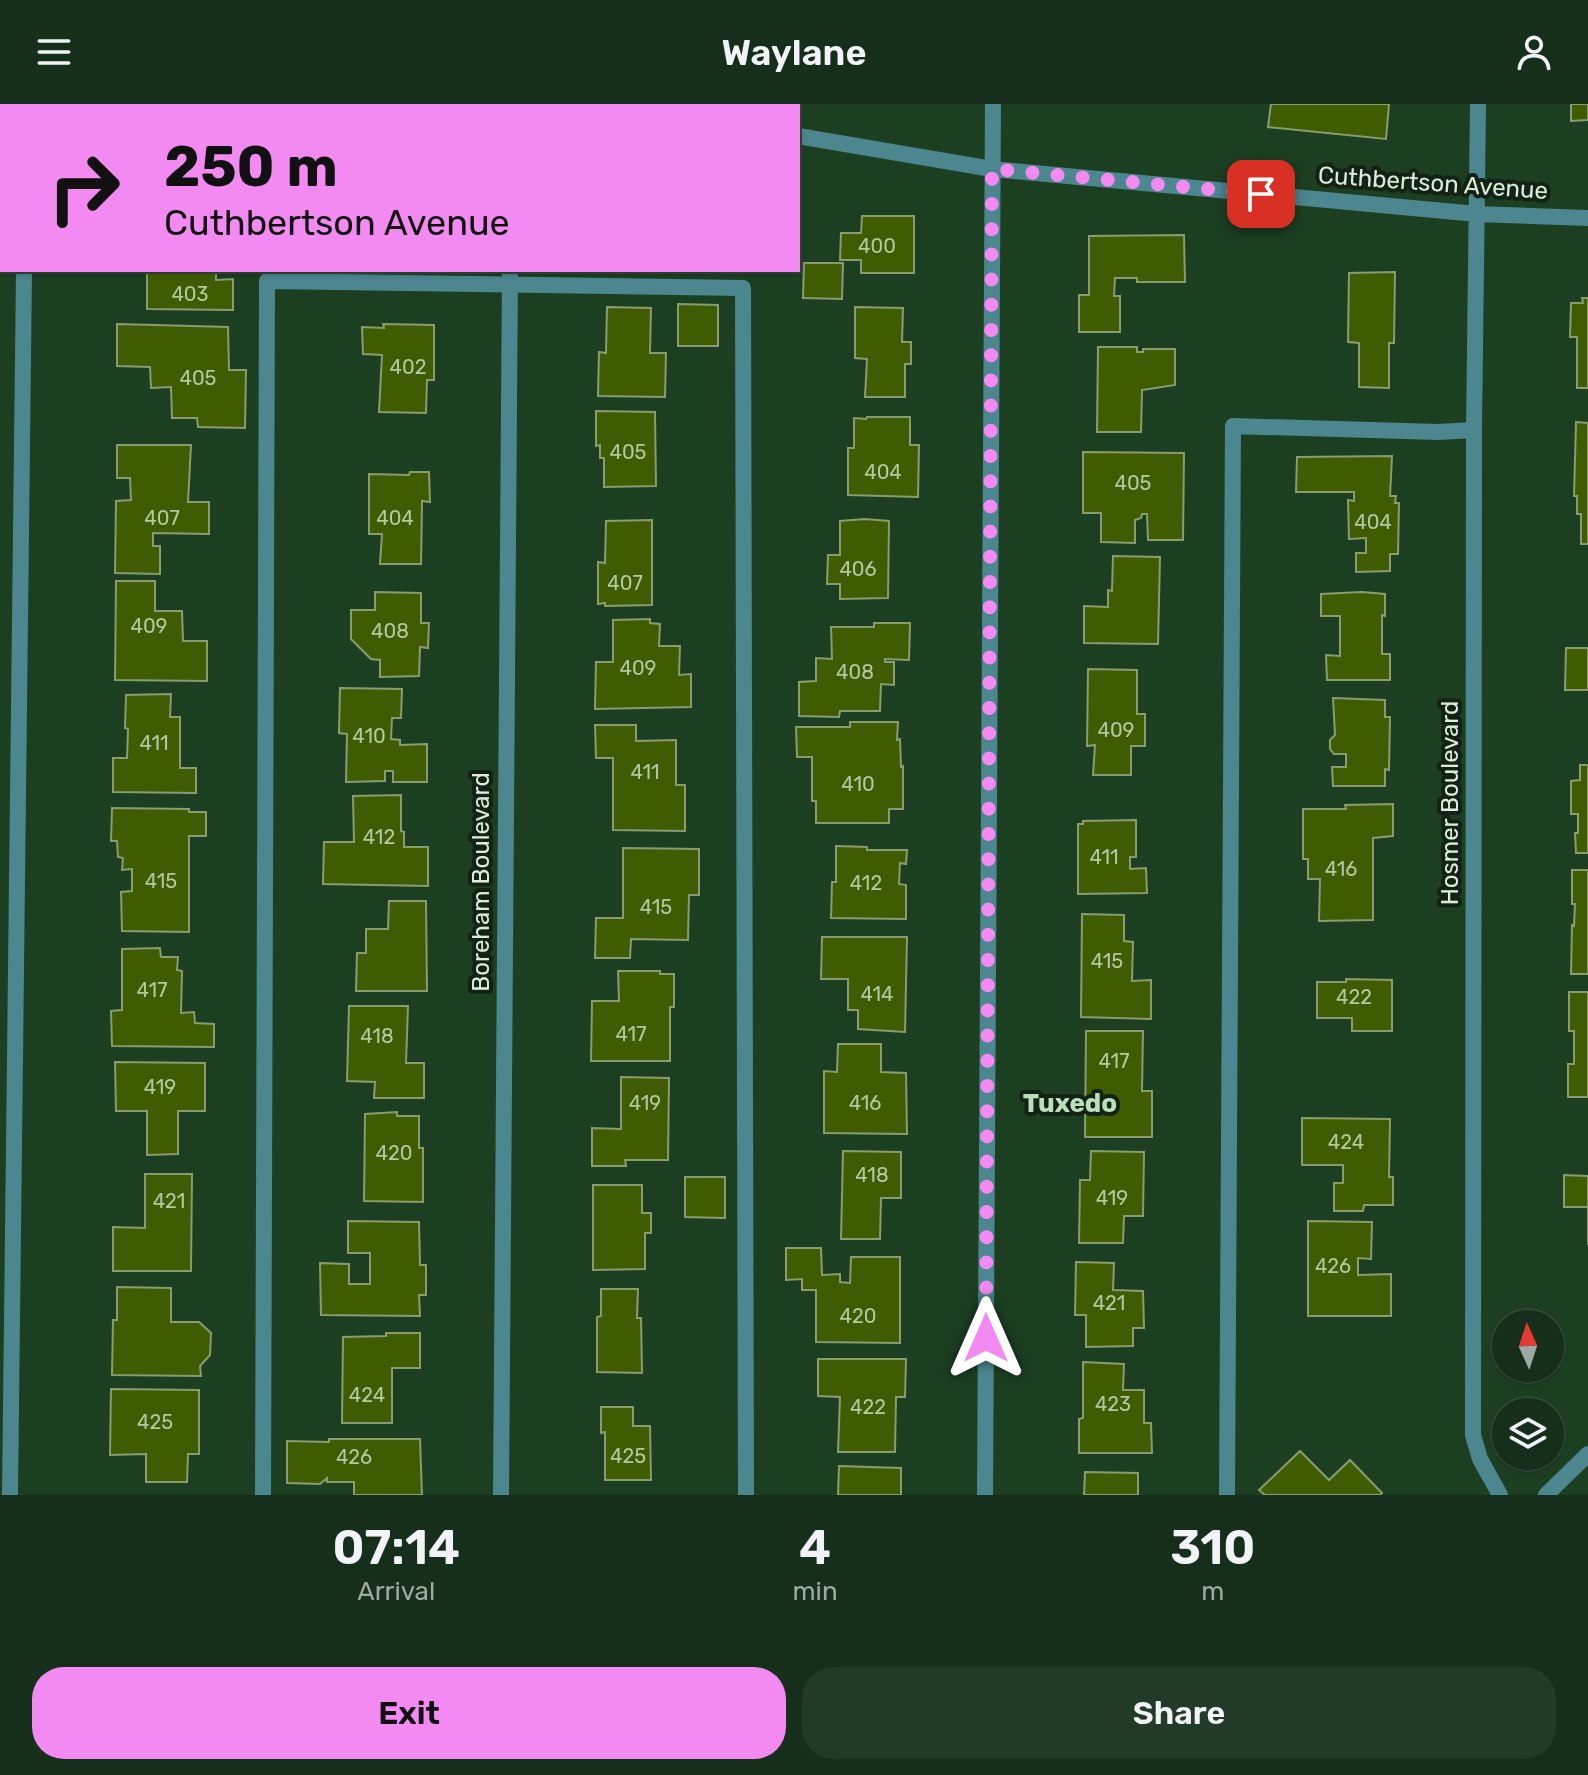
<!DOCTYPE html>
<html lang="en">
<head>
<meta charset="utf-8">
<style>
  :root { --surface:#152f1a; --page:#223b27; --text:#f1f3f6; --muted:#9da9a2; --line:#344a39; --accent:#f38af1 }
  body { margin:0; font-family:Rubik,sans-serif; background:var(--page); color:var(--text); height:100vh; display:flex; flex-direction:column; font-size:30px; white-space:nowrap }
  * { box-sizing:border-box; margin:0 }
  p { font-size:26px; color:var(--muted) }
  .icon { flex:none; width:44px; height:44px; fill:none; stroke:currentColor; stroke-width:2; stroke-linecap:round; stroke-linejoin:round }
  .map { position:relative; height:1391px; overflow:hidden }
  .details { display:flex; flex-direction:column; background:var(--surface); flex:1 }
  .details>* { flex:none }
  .guide { position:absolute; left:0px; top:0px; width:800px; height:168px; box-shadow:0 2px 6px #0004,0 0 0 2px var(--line); background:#f38af1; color:#111; overflow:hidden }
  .needle { width:52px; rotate:357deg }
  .tools { position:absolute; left:1492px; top:1206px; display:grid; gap:16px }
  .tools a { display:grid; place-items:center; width:72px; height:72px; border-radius:50%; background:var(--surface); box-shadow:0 2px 6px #0004,0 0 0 2px var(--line); font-size:40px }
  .pin { position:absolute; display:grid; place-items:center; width:68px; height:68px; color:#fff; margin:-34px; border-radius:16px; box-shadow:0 4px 12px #0006 }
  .me { position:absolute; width:88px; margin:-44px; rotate:0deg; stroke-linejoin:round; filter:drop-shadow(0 0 6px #0008) }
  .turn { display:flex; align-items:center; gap:28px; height:168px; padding:0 32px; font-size:36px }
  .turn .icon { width:104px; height:104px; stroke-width:2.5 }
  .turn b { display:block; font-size:56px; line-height:68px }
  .eta { display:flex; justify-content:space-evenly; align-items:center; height:136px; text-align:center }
  .eta b { font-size:48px; font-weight:600; line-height:56px }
  .cta { display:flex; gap:16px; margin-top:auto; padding:16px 32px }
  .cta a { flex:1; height:92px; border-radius:32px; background:var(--accent); color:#111; font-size:32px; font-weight:600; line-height:92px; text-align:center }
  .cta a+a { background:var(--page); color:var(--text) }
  header { display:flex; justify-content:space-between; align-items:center; height:104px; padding:0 32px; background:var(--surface); font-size:36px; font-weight:600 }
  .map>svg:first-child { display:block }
  .building { fill:#3f5c03; stroke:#889c70; stroke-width:2 }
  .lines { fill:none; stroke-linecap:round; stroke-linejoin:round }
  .lane { stroke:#4c868f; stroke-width:16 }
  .street { stroke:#4c868f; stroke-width:16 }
  .route { stroke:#f38af1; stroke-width:14; stroke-dasharray:0 25.2 }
  .labels { text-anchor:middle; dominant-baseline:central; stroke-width:8; stroke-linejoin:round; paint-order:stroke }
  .number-label { font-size:20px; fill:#b2c9a4 }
  .street-label { font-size:24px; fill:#d9edda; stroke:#132215 }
  .neighbourhood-label { font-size:26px; font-weight:bold; fill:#b7e0bb; stroke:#132215 }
</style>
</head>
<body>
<header><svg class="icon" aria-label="menu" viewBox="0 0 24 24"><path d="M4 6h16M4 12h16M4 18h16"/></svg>Waylane<svg class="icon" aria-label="person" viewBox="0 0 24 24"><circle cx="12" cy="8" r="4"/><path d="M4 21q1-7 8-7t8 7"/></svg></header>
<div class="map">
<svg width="1588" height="1391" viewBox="0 0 1588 1391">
  <rect width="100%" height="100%" fill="#1c3f22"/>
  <!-- building -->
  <path class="building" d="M119,0h74v2h-74z
    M1271,0h118l-3,35 -118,-12z
    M1571,0h17v16l-17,1z
    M862,112h52v57h-53v-13h-21l1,-27h20z
    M1184,131l1,47h-48v-4h-22l-1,18h6v36h-41v-37h10v-59z
    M804,159h39l-1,36 -39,-1z
    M147,166h69v10l17,-1v31l-86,-1z
    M1395,168l-1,71h-5v45l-30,-1v-44l-11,-1 1,-69z
    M1582,194h6v90h-11v-51h-7l1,-34h12z
    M678,200l40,1v41h-40z
    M607,203l44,1 -1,45h16l-1,44 -67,-1 1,-44 7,1z
    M855,203l48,1 -1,34h9v22h-6v33h-40l2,-38 -12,-1z
    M117,220l111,3 1,43h17l-1,58 -47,-1 -1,-9h-25l-1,-31 -20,1 -1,-21 -33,-1z
    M383,220l51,1v55h-7l-1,33 -47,-1 3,-57 -19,-1 -1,-27 22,1z
    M1098,243h39v5h6v-3h32v36l-33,5 -1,42h-44z
    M596,307l59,1 1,74 -52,1v-29h-4v-13l-4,1z
    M867,313h43v28h9l-1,52 -70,-2v-47h6v-30l12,1z
    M1576,318l12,1v121h-7v-30h-4v-18h-3z
    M117,341h74l-3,57h21v32l-56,-1v13h7v28l-45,-1 1,-72 15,-1 -1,-22h-13z
    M1083,348l101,1 -1,87h-35l-1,-26h-5l-1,4 -6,2v23l-34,-1v-29h-18z
    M1392,352l-2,40h6l-1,7h4l-1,51h-8v17l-34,1v-19h10v-15l-17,1 -1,-39 6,1v-9h-58l1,-35z
    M410,368h19l1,30 -8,-1 -1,63h-41l2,-30h-13v-60l40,1z
    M865,415l24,2 -1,77 -48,1v-15h-13l1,-29h12v-34z
    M652,416v85l-47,1v-3l-7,1v-42l7,1 1,-42z
    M1113,452l47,1 -2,87 -74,-1v-37l24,1v-17l4,1z
    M116,477h39v30h27l1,30h24v40l-92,-1z
    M375,488l46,1v30h8l-1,25 -8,-1 -1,29 -39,1v-17l-9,-1 -20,-20v-29h24z
    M1362,488l23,2v22l-3,-1v39h8v26h-63l-1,-25 14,1v-40h-19v-22z
    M650,515v4l10,1 -1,22h21l-1,29 12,-1v33l-96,2 1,-47h17v-42z
    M874,519h36l-1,37 -24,-1v3h9v23l-13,-1 -1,27h-40l-1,6 -40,-1v-34l17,-1v-23l16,1 -1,-32h43z
    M1566,544h22v42h-23z
    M1088,565l49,1v44h8v32h-14v29h-38l2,-30 -8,1z
    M340,584l62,1 -1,29h-9l-1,21 9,1v5l27,-1v38h-34v-11h-8v10l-39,1 1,-48 -8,-1z
    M171,590l-1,23h10v51h16v25l-83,-1v-34h14l1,-29 -3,-1 1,-33z
    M1333,594l52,2v17h5l-1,53 -4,-1v17h-52l-1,-19h14v-13h-12l-4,-5v-9l5,-5z
    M850,618h48l-1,18 3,-1 1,28 2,-1v43h-14v14h-73v-22h-4v-44h-15l-1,-30h54z
    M595,621h41v16l40,-1v45h9v46l-72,-1v-72h-17z
    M1580,661h8v88h-12l-1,-20h3v-19h-7v-33l9,-1z
    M401,691v36l3,1v15h24v39l-105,-2 1,-42h30l-1,-46z
    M1393,700v32l-20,2v82l-54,1 1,-42h-12v-20h-5v-50h43l-1,-4z
    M112,704l77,1v3h17v24h-17v96l-67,-1 -1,-39 11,-1v-22l-10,1 1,-12 -5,-1 -1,-16h-6z
    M1136,716v37h-6v12l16,-1 1,25 -69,1v-70h5v-3z
    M836,742l31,1v3h40l-1,14 -6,-1 -1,21 7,1v34l-75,-1 1,-36h4z
    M623,744l76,1v46h-10l-1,45 -57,-1 -1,19h-35l1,-40h27z
    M1572,766h16v104h-17l1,-49 2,1 1,-22h-3z
    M389,797h37l1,90h-71l1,-38h9v-24h22z
    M1082,810l42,1v26l9,1 -1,39 19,-1v39l-70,-2z
    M822,833h85l-2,95 -47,-3v-19h-10v-31h-27z
    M160,844l1,9h17l-1,13 5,1 -1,42 13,-1 1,11 19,1v23l-102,-1 -1,-35 11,-1v-61z
    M618,867h42v3h14v33h-4v54h-79l1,-60h27z
    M1346,875l46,1v51h-40v-13h-35v-36h29z
    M1569,888h19v105h-20v-33h6v-33h-5z
    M349,902h59l-2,57h18v35h-50l1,-16 -28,-1z
    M1086,927h57l-1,60h10v46h-67z
    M838,940h43v28l25,1 1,61 -83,-1v-62l13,1z
    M115,958l90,1v48h-27v43l-31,1v-44h-31z
    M621,973l48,1 -1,82h-43l1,6h-34v-38l29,1z
    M397,1008v4h22v32h4v54l-59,-1 1,-87z
    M1302,1014l88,1 -1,58h4v28h-29l-1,6h-29v-28h9v-18h-41z
    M843,1047l58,1v46h-20l-1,41h-39z
    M1091,1047l53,1 -1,64h-19l-1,27h-44l1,-63h10z
    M145,1070h47l-1,97h-78v-44l32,1z
    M1564,1071l24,1v69v-38h-24z
    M685,1073h40v41l-40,-1z
    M593,1081h49v28h9v20h-6v36l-52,1z
    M348,1117l71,1 1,43h6v30h-7l1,21 -99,-1 -1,-52 29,1v20h21v-31h-22z
    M1308,1117l64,1 -1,37 -13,-1v17l33,-1v42h-83z
    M786,1144h35l1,27 18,-1v8l10,1 1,-26h49v86l-84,-1v-52h-14v-11l-16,1z
    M1076,1158l38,1 -1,27 30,1 1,37h-11v18l-47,1v-32h-11z
    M117,1183l54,1v34h28l12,11 -1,22 -10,11 1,10 -89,-1 1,-55h4z
    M601,1185h37l-1,29h4l1,55 -45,-1v-55l4,-1z
    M386,1229h34v35h-28v55h-50l1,-86 43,-1z
    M818,1255h88l-1,38h-9l-1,55h-57l2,-55 -22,-1z
    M1083,1258l41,2 -1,26h21v33h7l1,30h-73v-34l4,-1z
    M111,1285l88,1v64h-11l-1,28h-41v-28l-36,1z
    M601,1303h32v19h17l1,54h-46v-48l-4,1z
    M329,1335h91l2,56h-68v-13h-27v-4l-7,6 -33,-1v-42l42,1z
    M1300,1347l29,29 21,-20 32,33 -2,2h-115l-6,-5z
    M839,1362l62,2v27h-63z
    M1085,1368l53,1v22h-54z"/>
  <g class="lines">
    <!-- lane -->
    <path class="lane" d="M263,1391l4,-1214 476,7 3,1207
      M1227,1391l6,-1069 205,6 36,-2"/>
    <!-- street -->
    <path class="street" d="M604,0l12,2
      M1478,0l-4,326 -1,1005 7,24 20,36
      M26,2v-2
      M511,2v-2
      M798,32l194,33 485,45 111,4
      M10,1391l14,-1225
      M501,1391l9,-1225
      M985,1391l8,-1391
      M1546,1391l42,-41"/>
  </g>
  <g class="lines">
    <!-- route -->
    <path class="route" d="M986,1234l6,-1169 269,25"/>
  </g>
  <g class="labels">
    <!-- number labels -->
    <g class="number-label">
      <text x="877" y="142">400</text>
      <text x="190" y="190">403</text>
      <text x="408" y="263">402</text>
      <text x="198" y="274">405</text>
      <text x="628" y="348">405</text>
      <text x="883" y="368">404</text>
      <text x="1133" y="379">405</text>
      <text x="162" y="414">407</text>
      <text x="395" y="414">404</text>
      <text x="1373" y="418">404</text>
      <text x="858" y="465">406</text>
      <text x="625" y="479">407</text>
      <text x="149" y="522">409</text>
      <text x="390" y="527">408</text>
      <text x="638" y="564">409</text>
      <text x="855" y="568">408</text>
      <text x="1116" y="626">409</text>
      <text x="369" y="632">410</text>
      <text x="154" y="639">411</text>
      <text x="645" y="668">411</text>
      <text x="858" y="680">410</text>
      <text x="379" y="733">412</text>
      <text x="1104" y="753">411</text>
      <text x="1341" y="765">416</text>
      <text x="161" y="777">415</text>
      <text x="866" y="779">412</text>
      <text x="656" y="803">415</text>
      <text x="1107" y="857">415</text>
      <text x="152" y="886">417</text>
      <text x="877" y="890">414</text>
      <text x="1354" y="893">422</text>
      <text x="631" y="930">417</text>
      <text x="377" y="932">418</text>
      <text x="1114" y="957">417</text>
      <text x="160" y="983">419</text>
      <text x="645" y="999">419</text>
      <text x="865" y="999">416</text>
      <text x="1346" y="1038">424</text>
      <text x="394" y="1049">420</text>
      <text x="872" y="1071">418</text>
      <text x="1112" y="1094">419</text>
      <text x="169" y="1097">421</text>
      <text x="1333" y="1162">426</text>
      <text x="1109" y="1199">421</text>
      <text x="858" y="1212">420</text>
      <text x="367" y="1291">424</text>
      <text x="1113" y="1300">423</text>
      <text x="868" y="1303">422</text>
      <text x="155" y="1318">425</text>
      <text x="628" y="1352">425</text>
      <text x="354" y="1353">426</text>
    </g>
    <!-- street labels -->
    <g class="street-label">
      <text transform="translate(1433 79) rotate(4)">Cuthbertson Avenue</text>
      <text transform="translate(1450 699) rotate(-90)">Hosmer Boulevard</text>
      <text transform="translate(481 778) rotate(-90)">Boreham Boulevard</text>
    </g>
    <!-- neighbourhood labels -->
    <g class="neighbourhood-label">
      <text x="1070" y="999">Tuxedo</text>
    </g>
  </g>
</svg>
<div class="tools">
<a><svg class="needle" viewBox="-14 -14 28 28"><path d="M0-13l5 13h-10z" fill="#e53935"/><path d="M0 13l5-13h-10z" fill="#9da9a2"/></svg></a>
<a><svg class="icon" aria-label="layers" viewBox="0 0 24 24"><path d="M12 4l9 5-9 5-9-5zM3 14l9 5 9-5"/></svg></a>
</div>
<div class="pin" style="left:1261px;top:90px;background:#d93025"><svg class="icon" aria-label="arrive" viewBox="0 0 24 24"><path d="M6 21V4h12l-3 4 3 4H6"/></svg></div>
<svg class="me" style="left:986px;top:1234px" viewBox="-20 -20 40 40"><path d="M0-17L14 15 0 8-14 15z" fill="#f38af1" stroke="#fff" stroke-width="4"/></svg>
<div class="guide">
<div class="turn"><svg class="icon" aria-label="right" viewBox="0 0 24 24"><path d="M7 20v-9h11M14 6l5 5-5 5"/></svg><div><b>250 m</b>Cuthbertson Avenue</div></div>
</div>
</div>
<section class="details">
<div class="eta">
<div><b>07:14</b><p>Arrival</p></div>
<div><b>4</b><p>min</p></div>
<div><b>310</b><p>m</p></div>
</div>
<div class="cta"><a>Exit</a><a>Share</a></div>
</section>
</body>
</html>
